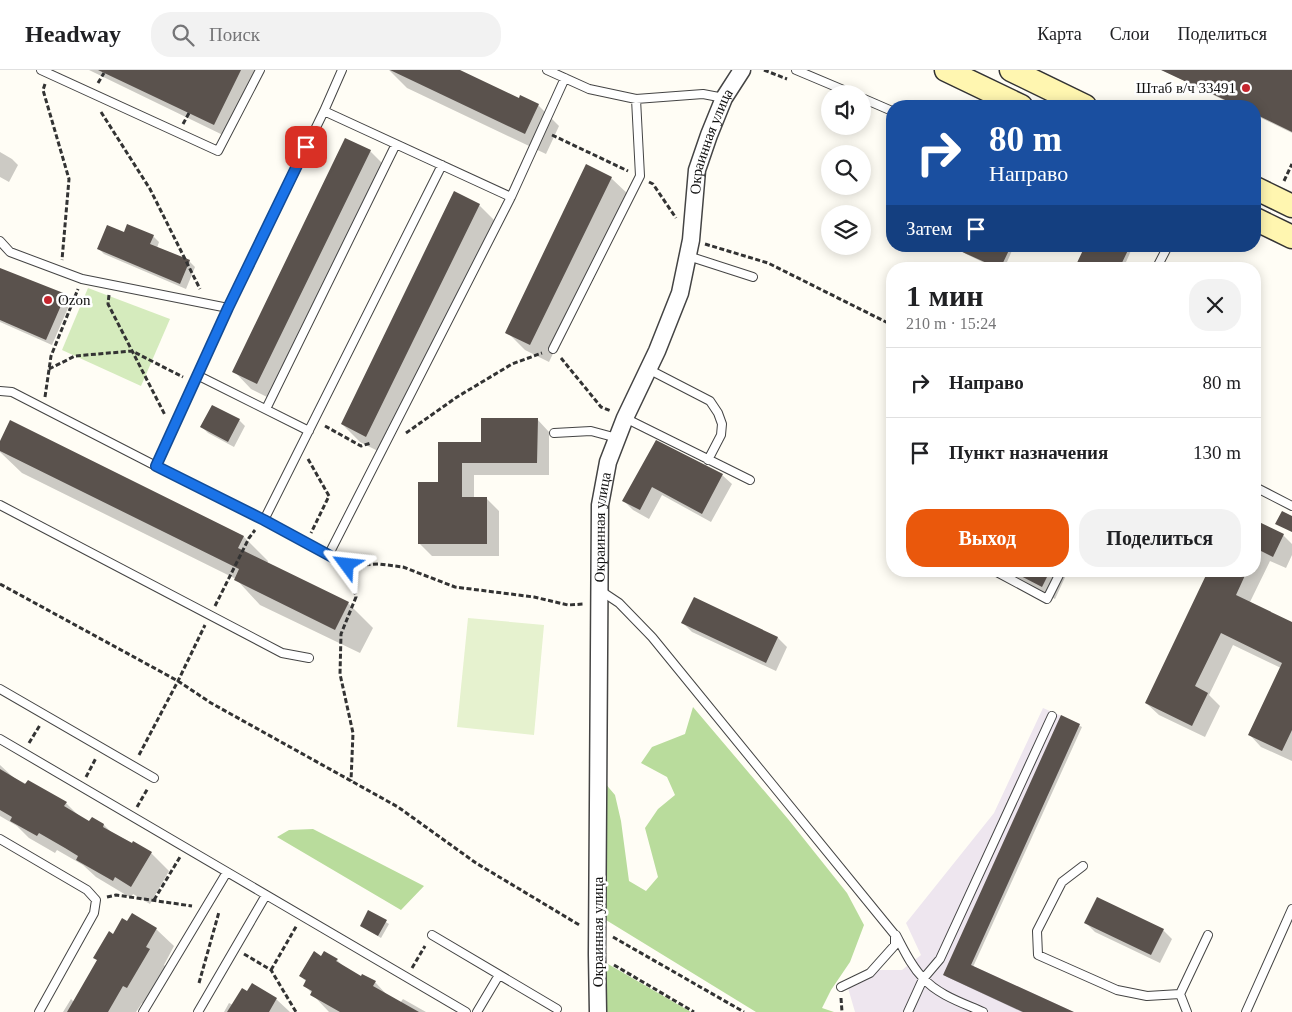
<!DOCTYPE html>
<html lang="ru">
<head>
<meta charset="utf-8">
<style>
  :root { --surface:#fff; --page:#f2f2f2; --text:#202124; --muted:#757577; --line:#e0e0e0; --accent:#ea580c }
  body { margin:0; font-family:"Times New Roman",serif; background:var(--page); color:var(--text); height:100vh; display:flex; flex-direction:column; font-size:19px; white-space:nowrap }
  * { box-sizing:border-box; margin:0 }
  p { font-size:16px; color:var(--muted) }
  .icon { flex:none; width:28px; height:28px; fill:none; stroke:currentColor; stroke-width:2; stroke-linecap:round; stroke-linejoin:round }
  .map { position:relative; flex:1; overflow:hidden }
  .sheet { position:absolute; left:886px; top:192px; width:375px; height:315px; display:flex; flex-direction:column; background:var(--surface); border-radius:20px; box-shadow:0 2px 12px #0003 }
  .sheet>* { flex:none }
  .top-card { position:absolute; left:886px; top:30px; width:375px; height:152px; border-radius:20px; box-shadow:0 2px 12px #0003; background:#1a4fa0; color:#fff; overflow:hidden }
  .fabs { position:absolute; left:821px; top:15px; display:grid; gap:10px }
  .fabs a { display:grid; place-items:center; width:50px; height:50px; border-radius:50%; background:var(--surface); box-shadow:0 2px 12px #0003; font-size:25px }
  .pin { position:absolute; display:grid; place-items:center; width:42px; height:42px; color:#fff; margin:-21px; border-radius:10px; box-shadow:0 2px 8px #0006 }
  .me { position:absolute; width:55px; margin:-28px; rotate:300deg; stroke-linejoin:round; filter:drop-shadow(0 0 4px #0008) }
  .turn { display:flex; align-items:center; gap:18px; height:105px; padding:0 20px; font-size:22px }
  .turn .icon { width:65px; height:65px; stroke-width:2.5 }
  .turn b { display:block; font-size:35px; line-height:42px }
  .then { display:flex; align-items:center; height:48px; padding:0 20px; background:#0003; gap:10px; font-size:19px }
  .round { display:grid; place-items:center; flex:none; width:52px; height:52px; border-radius:20px; background:var(--page) }
  .summary { display:flex; align-items:center; justify-content:space-between; height:85px; padding:0 20px }
  h1 { font-size:30px; font-weight:700; line-height:38px }
  .button { display:flex; gap:10px; margin-top:auto; padding:10px 20px }
  .button a { flex:1; height:58px; border-radius:20px; background:var(--accent); color:#fff; font-size:20px; font-weight:700; line-height:58px; text-align:center }
  .button a+a { background:var(--page); color:var(--text) }
  ul { padding:0; list-style:none }
  li { display:flex; align-items:center; gap:15px; height:70px; padding:0 20px; border-top:1px solid var(--line) }
  li div { flex:1 }
  li b { display:block; font-size:19px }
  li em { font-style:normal }
  header { display:flex; align-items:center; gap:30px; box-sizing:border-box; height:70px; padding:0 25px; background:var(--surface); border-bottom:1px solid var(--line) }
  header strong { font-size:24px }
  nav { display:flex; gap:28px; margin-inline-start:auto; font-size:18px }
  .search { width:350px; height:45px; background:var(--page); display:flex; align-items:center; gap:12px; box-sizing:border-box; padding:0 18px; border-radius:20px; color:var(--muted); font-size:19px }
  .map>svg:first-child { display:block }
  .industrial { fill:#eee6ef }
  .green { fill:#d5ebbd }
  .forest { fill:#b9dc9c }
  .pitch { fill:#e6f2cf }
  .shadow { fill:#0003 }
  .building { fill:#5a524d }
  .lines { fill:none; stroke-linecap:round; stroke-linejoin:round }
  .lane-casing { stroke:#444; stroke-width:10 }
  .street-casing { stroke:#444; stroke-width:19 }
  .secondary-casing { stroke:#333; stroke-width:25 }
  .path { stroke:#333; stroke-width:3; stroke-dasharray:5 2.5; stroke-linecap:butt }
  .lane { stroke:#fff; stroke-width:8 }
  .street { stroke:#fff; stroke-width:16 }
  .secondary { stroke:#fff6b0; stroke-width:22 }
  .route-casing { stroke:#114b97; stroke-width:12 }
  .route { stroke:#1a73e8; stroke-width:9 }
  .poi-dot { fill:#c4262e; stroke:#fff; stroke-width:2 }
  .labels { text-anchor:middle; dominant-baseline:central; stroke-width:5; stroke-linejoin:round; paint-order:stroke }
  .poi-label { font-size:15px; fill:#111; stroke:#fff; text-anchor:end }
  .street-label { font-size:15px; fill:#111; stroke:#fff }
</style>
</head>
<body>
<header>
<strong>Headway</strong>
<div class="search"><svg class="icon" aria-label="search" viewBox="0 0 24 24"><circle cx="10" cy="10" r="6"/><path d="M15 15l6 6"/></svg>Поиск</div>
<nav><a>Карта</a><a>Слои</a><a>Поделиться</a></nav>
</header>
<div class="map">
<svg width="1292" height="942" viewBox="0 0 1292 942">
  <rect width="100%" height="100%" fill="#fffdf5"/>
  <!-- industrial -->
  <path class="industrial" d="M1043,638l37,16 -109,241 103,47h-219l-7,-24 30,-18h24l19,-15 -15,-32 88,-110z"/>
  <!-- green -->
  <path class="green" d="M88,218l82,31 -29,67 -79,-36z"/>
  <!-- forest -->
  <path class="forest" d="M693,637l95,112 59,74 17,32 -14,37 -19,28 -9,18 12,4h-78l-150,-92 -2,-138 11,13 6,26 8,60 17,10 12,-14 -13,-49 13,-19 17,-14 -8,-18 -26,-14 11,-16 33,-13z
    M313,759l111,57 -23,24 -124,-73 12,-7z
    M601,890l90,52h-85z"/>
  <!-- pitch -->
  <path class="pitch" d="M468,548l76,7 -10,110 -77,-8z"/>
  <!-- shadow -->
  <path class="shadow" d="M89,0h170l-32,67z
    M389,0h68l63,30 18,5 21,21 -13,28 -139,-66z
    M1162,0h130v63l-37,-18v-9h-19z
    M370,81l18,18 -113,232 -24,-12 -17,-18z
    M0,82l12,7 6,6 -9,17 -9,-5z
    M611,108l18,17 -80,167 -24,-12 -18,-18z
    M479,135l18,18 -113,231 -24,-12 -18,-18z
    M124,164l29,2 6,6 -2,6 32,13 6,6 -9,22 -82,-35 -6,-6z
    M965,176h49l-10,23h-7l-31,-15 -3,-2z
    M1071,176h62l-10,23h-47l8,-17z
    M0,199l65,26 6,6 -19,44 -52,-23z
    M213,336l26,14 6,6 -11,21 -26,-14 -6,-6z
    M537,349l12,13v43h-75v23l13,1 12,12v45h-67l-13,-13 20,-60 43,-39z
    M11,352l233,115 24,24 -1,3 81,39 25,25 -13,25 -100,-48 -24,-26 -214,-106 -22,-21v-8z
    M656,371l66,34 10,9 -21,38 -49,-27 -13,24 -16,-9 -9,-9z
    M1255,452l28,13 9,9v11l-6,13 -16,-7 -20,41 42,22v137l-31,-14 -12,-13 32,-66 -48,-23 -24,50 11,11 -15,31 -46,-22 -13,-12 63,-132h46z
    M1001,501h67l-13,28z
    M694,528l84,40 9,9 -11,24 -84,-39 -9,-9z
    M1062,647l20,10 -109,240 98,45h-49l-75,-35 -3,-2z
    M0,695l14,13 52,25 14,14 10,6 14,2 7,7 40,21 18,18 -19,33 -17,-10 -2,4 -35,-21 -13,-12 -26,-15 -2,3 -26,-15 -12,-12 -17,-10z
    M369,842l20,12 -8,14 -20,-12z
    M128,852l28,7 18,17 -10,19 3,3 -21,37 -4,-2 -6,9h-73l8,-13 3,3 24,-41 -3,-3 18,-23z
    M1086,853l77,7 9,9 -12,24 -65,-31z
    M325,883l12,7 7,7 17,10 14,5 13,14 12,7 3,-4 23,13h-97l-17,-18v-1l-7,-7 2,-4 -7,-6 22,-19z
    M248,923l28,6 14,13h-66l5,-9 4,2z"/>
  <!-- building -->
  <path class="building" d="M98,0h143l-27,55z
    M390,0h70l59,28 1,-3 19,9 -14,30z
    M1161,0h131v62l-37,-18v-8h-17z
    M345,68l26,12 -114,234 -25,-12z
    M586,94l26,13 -82,168 -25,-12z
    M454,121l26,13 -114,233 -25,-13z
    M127,154l27,11 -4,9 40,16 -10,24 -83,-35 10,-24 17,7z
    M949,176h62l-11,23z
    M1085,176h45l-11,23h-45z
    M0,198l66,26 -20,46 -46,-20z
    M212,335l28,14 -12,23 -28,-15z
    M481,348h57l-1,45h-75v34h25v47h-69v-62h20v-40h43z
    M10,350l234,116 -6,12 111,54 -14,28 -101,-50 5,-11 -239,-118v-10z
    M656,370l67,34 -21,40 -50,-27 -12,23 -18,-9z
    M1282,441l10,5v16l-17,-8z
    M1255,450l29,14 -11,23 -18,-9z
    M1011,501h39l-8,16z
    M1208,501h39l-11,24 56,27v108l-10,21 -34,-16 34,-72 -61,-30 -26,53 13,7 -16,33 -47,-23z
    M694,527l84,40 -12,26 -85,-40z
    M1061,645l19,9 -109,241 103,47h-51l-80,-37z
    M0,699l25,15 3,-4 39,22 -3,4 25,15 3,-4 12,7 -1,3 29,16 1,-2 19,11 -21,35 -16,-10 -2,4 -37,-21 2,-4 -13,-8 -26,-15 -2,3 -27,-15 2,-4 -12,-7z
    M1097,827l67,32 -13,26 -67,-32z
    M368,840l19,10 -9,16 -18,-10z
    M132,843l25,15 -11,19 4,2 -23,39 -4,-2 -15,26h-41l30,-52 -4,-2 16,-27 4,3 9,-16 5,3z
    M314,881l7,5 3,-5 14,8 -2,2 25,15 1,-2 14,7 -3,5 46,26h-79l-30,-17 2,-4 -9,-5 3,-6 -7,-4z
    M252,913l25,15 -8,14h-42l15,-24 5,3z"/>
  <g class="lines">
    <defs>
      <path id="lane" d="M41,0l177,81 42,-81
        M547,0l42,19 47,10 67,-5 21,4
        M796,0l57,24
        M862,28l30,13
        M324,41l187,86
        M0,171l10,11 72,27 146,29
        M688,186l65,21
        M1156,199l12,-23
        M553,279l87,-173 -4,-77
        M648,299l62,32 8,12 4,11 -1,11 -13,25
        M197,305l112,56
        M0,321l12,1 144,74 72,-158 96,-197 18,-41
        M266,339l130,-265
        M625,348l125,62
        M554,363l37,-2 26,7
        M156,396l108,54 83,45
        M1255,417l37,19
        M0,435l282,148 27,5
        M264,450l178,-355
        M329,484l182,-357 54,-119
        M995,501l52,28 14,-28
        M601,521l18,12 33,34 243,298v10l-25,28 -29,14
        M0,619l154,89
        M0,669l466,273
        M0,769l87,51 9,10 -2,13 -55,99
        M1083,796l-21,16 -25,49 1,24 79,35 30,6 33,-2 7,18
        M432,865l125,74
        M896,865c8,15 15,31 27,43 15,17 40,25 60,34
        M1180,924l28,-59
        M143,942l84,-140
        M198,942l68,-117
        M477,942l22,-37
        M908,942l15,-33 17,-20 112,-243
        M1246,942l46,-103"/>
      <g id="street">
        <path id="s1" d="M598,942l-1,-58 3,-449 8,-43 17,-44 32,-67 23,-58 11,-53 6,-70 12,-35 15,-37 18,-28"/>
      </g>
      <path id="secondary" d="M946,0l75,36
        M1011,0l74,36
        M1255,118l37,18
        M1255,149l37,18"/>
    </defs>
    <!-- lane casing -->
    <use href="#lane" class="lane-casing"/>
    <!-- street casing -->
    <use href="#street" class="street-casing"/>
    <!-- secondary casing -->
    <use href="#secondary" class="secondary-casing"/>
    <!-- path -->
    <path class="path" d="M764,0l23,9
      M98,13l6,-10
      M45,14l-2,6 26,89 -7,81
      M1233,36l1,-2
      M101,42l49,77 50,100
      M183,54l6,-11
      M552,65l76,36
      M1284,111l8,-17
      M649,112l4,2 23,34
      M705,174l63,19 124,62
      M109,225l-1,9 57,111
      M561,288l40,49 10,4
      M49,299l26,-13 57,-5 51,26
      M45,327l6,-41 27,-67
      M325,356l36,20 10,-3
      M406,363l51,-36 55,-33 30,-11
      M308,389l21,37 -18,37
      M358,495l21,-1 24,3 52,20 79,10 34,8 16,-1
      M350,505l6,22 -15,37 -1,40 13,59 -2,48
      M0,514l178,97 33,22 187,104 78,56 105,63
      M215,536l34,-68 6,-8
      M29,673l11,-18
      M139,685l39,-74 27,-56
      M86,707l10,-19
      M137,737l11,-19
      M107,827l9,-2 76,11
      M154,830l26,-43
      M613,867l131,75
      M244,884l27,16 25,42
      M614,895l80,47
      M412,898l13,-22
      M271,900l26,-45
      M199,913l20,-71
      M841,928l1,14"/>
    <!-- lane -->
    <use href="#lane" class="lane"/>
    <!-- street -->
    <use href="#street" class="street"/>
    <!-- secondary -->
    <use href="#secondary" class="secondary"/>
  </g>
  <g class="lines">
    <defs>
      <path id="route" d="M306,77l-78,161 -72,158 108,54 83,45"/>
    </defs>
    <!-- route casing -->
    <use href="#route" class="route-casing"/>
    <!-- route -->
    <use href="#route" class="route"/>
  </g>
  <!-- markers -->
  <g class="poi-dot">
    <circle cx="1246" cy="18" r="5"/>
    <circle cx="48" cy="230" r="5"/>
  </g>
  <g class="labels">
    <!-- poi labels -->
    <g class="poi-label">
      <text x="1236" y="18">Штаб в/ч 33491</text>
      <text x="58" y="230" text-anchor="start">Ozon</text>
    </g>
    <!-- street labels -->
    <g class="street-label">
      <text stroke="none"><textPath href="#s1" startOffset="890">Окраинная улица</textPath></text>
      <text stroke="none"><textPath href="#s1" startOffset="485">Окраинная улица</textPath></text>
      <text transform="translate(598 862) rotate(-90)">Окраинная улица</text>
    </g>
  </g>
</svg>
<div class="fabs">
<a><svg class="icon" aria-label="sound" viewBox="0 0 24 24"><path d="M4 9h4l5-4v14l-5-4H4zM17 9q2 3 0 6"/></svg></a>
<a><svg class="icon" aria-label="search" viewBox="0 0 24 24"><circle cx="10" cy="10" r="6"/><path d="M15 15l6 6"/></svg></a>
<a><svg class="icon" aria-label="layers" viewBox="0 0 24 24"><path d="M12 4l9 5-9 5-9-5zM3 14l9 5 9-5"/></svg></a>
</div>
<div class="pin" style="left:306px;top:77px;background:#d93025"><svg class="icon" aria-label="arrive" viewBox="0 0 24 24"><path d="M6 21V4h12l-3 4 3 4H6"/></svg></div>
<svg class="me" style="left:347px;top:495px" viewBox="-20 -20 40 40"><path d="M0-17L14 15 0 8-14 15z" fill="#1a73e8" stroke="#fff" stroke-width="4"/></svg>
<div class="top-card">
<div class="turn"><svg class="icon" aria-label="right" viewBox="0 0 24 24"><path d="M7 20v-9h11M14 6l5 5-5 5"/></svg><div><b>80 m</b>Направо</div></div>
<div class="then">Затем<svg class="icon" aria-label="arrive" viewBox="0 0 24 24"><path d="M6 21V4h12l-3 4 3 4H6"/></svg></div>
</div>
<section class="sheet">
<div class="summary"><div><h1>1 мин</h1><p>210 m · 15:24</p></div><a class="round"><svg class="icon" aria-label="close" viewBox="0 0 24 24"><path d="M6 6l12 12M18 6L6 18"/></svg></a></div>
<ul>
<li><svg class="icon" aria-label="right" viewBox="0 0 24 24"><path d="M7 20v-9h11M14 6l5 5-5 5"/></svg><div><b>Направо</b></div><em>80 m</em></li>
<li><svg class="icon" aria-label="arrive" viewBox="0 0 24 24"><path d="M6 21V4h12l-3 4 3 4H6"/></svg><div><b>Пункт назначения</b></div><em>130 m</em></li>
</ul>
<div class="button"><a>Выход</a><a>Поделиться</a></div>
</section>
</div>
</body>
</html>
